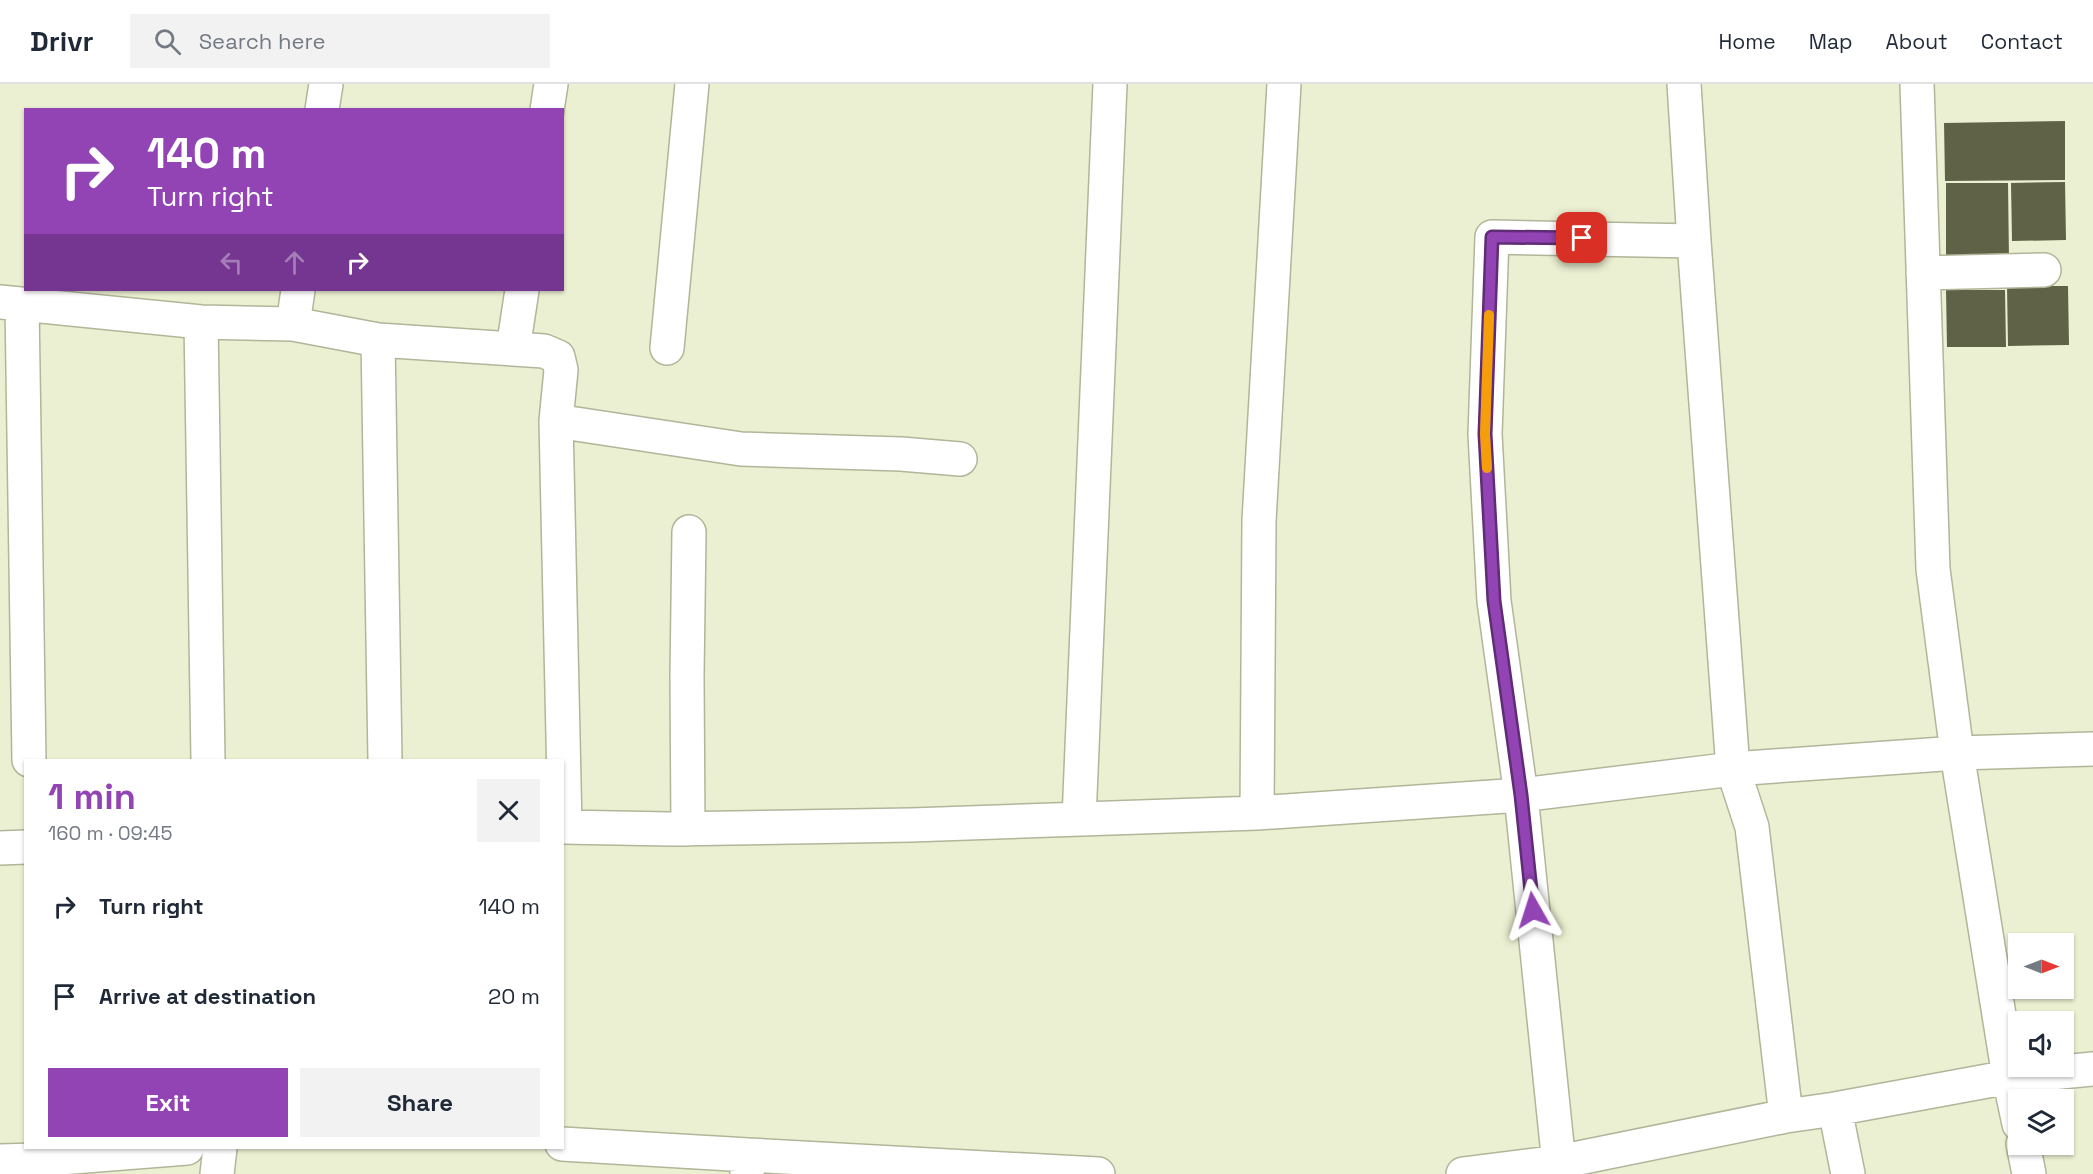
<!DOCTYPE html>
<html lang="en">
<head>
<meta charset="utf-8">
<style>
  :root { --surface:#fff; --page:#f2f2f3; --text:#1f2937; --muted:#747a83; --line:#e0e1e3; --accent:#9244b4 }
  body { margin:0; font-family:"Space Grotesk",sans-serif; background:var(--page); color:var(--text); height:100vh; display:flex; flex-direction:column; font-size:22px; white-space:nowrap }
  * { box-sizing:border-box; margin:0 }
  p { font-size:20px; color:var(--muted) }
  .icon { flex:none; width:33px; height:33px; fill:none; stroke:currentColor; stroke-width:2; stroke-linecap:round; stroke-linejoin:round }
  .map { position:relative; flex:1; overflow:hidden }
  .panel { position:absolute; left:24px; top:675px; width:540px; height:390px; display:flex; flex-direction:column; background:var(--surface); border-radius:0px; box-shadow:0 2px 4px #0004 }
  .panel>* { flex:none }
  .top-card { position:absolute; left:24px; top:24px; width:540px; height:183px; border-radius:0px; box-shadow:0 2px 4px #0004; background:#9244b4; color:#fff; overflow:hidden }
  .needle { width:39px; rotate:90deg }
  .controls { position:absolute; left:2008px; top:849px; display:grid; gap:12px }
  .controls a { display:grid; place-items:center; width:66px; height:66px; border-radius:0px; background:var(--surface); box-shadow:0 2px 4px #0004; font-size:30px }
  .pin { position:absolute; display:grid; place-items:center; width:51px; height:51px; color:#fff; margin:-26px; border-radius:12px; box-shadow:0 3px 9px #0006 }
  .me { position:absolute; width:66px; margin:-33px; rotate:354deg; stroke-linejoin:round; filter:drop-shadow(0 0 4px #0008) }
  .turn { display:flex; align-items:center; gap:21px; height:126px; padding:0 24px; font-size:27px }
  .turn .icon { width:78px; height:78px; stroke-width:2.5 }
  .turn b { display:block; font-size:42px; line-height:51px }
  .lanes { display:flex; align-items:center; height:57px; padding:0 24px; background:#0003; justify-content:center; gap:30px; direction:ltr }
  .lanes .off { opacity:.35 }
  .round { display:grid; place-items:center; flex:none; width:63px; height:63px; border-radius:0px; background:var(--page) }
  .summary { display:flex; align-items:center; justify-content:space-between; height:102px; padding:0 24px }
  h1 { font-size:36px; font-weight:700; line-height:45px; color:var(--accent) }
  .cta { display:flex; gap:12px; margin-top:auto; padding:12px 24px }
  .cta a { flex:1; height:69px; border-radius:0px; background:var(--accent); color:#fff; font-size:24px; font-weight:700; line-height:69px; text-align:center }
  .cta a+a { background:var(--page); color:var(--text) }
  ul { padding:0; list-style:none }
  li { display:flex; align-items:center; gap:18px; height:90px; padding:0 24px }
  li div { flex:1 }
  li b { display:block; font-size:22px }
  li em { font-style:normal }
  header { display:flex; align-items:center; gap:36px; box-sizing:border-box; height:84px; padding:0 30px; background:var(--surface); border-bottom:2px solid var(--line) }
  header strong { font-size:28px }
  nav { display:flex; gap:33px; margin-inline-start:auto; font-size:21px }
  .search { width:420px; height:54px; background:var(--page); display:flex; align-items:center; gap:15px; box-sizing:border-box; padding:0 21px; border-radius:0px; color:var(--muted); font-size:22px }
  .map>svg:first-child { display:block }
  .building { fill:#606248 }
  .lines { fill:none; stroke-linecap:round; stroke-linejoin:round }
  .minor-casing { stroke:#b2b599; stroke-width:36 }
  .minor { stroke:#fff; stroke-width:33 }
  .route-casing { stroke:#5f2c75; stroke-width:15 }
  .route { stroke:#9244b4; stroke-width:10 }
  .slow { stroke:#f59e0b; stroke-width:10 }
</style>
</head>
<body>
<header>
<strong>Drivr</strong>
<div class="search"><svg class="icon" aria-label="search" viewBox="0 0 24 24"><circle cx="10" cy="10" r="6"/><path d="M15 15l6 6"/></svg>Search here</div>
<nav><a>Home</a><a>Map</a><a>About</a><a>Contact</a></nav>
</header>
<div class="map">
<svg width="2093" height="1090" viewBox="0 0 2093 1090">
  <rect width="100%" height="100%" fill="#ecf0d2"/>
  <!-- building -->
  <path class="building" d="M2065,37v59l-120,1 -1,-58z
    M2065,98l1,58 -54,1 -1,-58z
    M1946,99h62l1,76h-63z
    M2007,202h61l1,59 -61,1z
    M1946,206h59l1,57h-59z"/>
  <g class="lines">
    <defs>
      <path id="minor" d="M1684,0l10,157 39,528 19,58 34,289
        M1917,0l16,485 24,184 52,324 10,47
        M322,26l4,-26
        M547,26l4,-26
        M1923,189l121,-3
        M0,218l201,20 92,2 85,16 166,11 14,6 3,13 -5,51 9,406
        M22,221l7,455
        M201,238l7,438
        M293,240l5,-34
        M378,256l7,420
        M667,264l25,-264
        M513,265l9,-59
        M556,337l185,28 160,5 59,5
        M1257,729l2,-292 25,-437
        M1079,735l31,-735
        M562,743l108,2 241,-4 346,-12 264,-18 212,-26 224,-16 136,-4
        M688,745l-1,-153 2,-144
        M0,764l26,-1
        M1835,1025l13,65
        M562,1060l186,11 -1,19
        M2023,1060l6,30
        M748,1071l350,19
        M0,1077l35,-1 152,-12
        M217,1090l3,-26
        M1463,1090l96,-12 227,-46 49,-7 174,-32 84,-8
        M1560,1090l-39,-379 -27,-194 -9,-167 7,-197 202,4"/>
    </defs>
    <!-- minor casing -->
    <use href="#minor" class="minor-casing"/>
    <!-- minor -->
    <use href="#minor" class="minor"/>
  </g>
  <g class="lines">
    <defs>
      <path id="route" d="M1533,826l-12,-115 -27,-194 -9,-167 7,-197 90,1"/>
    </defs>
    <!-- route casing -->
    <use href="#route" class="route-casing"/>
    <!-- route -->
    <use href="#route" class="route"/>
    <!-- slow -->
    <path class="slow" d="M1487,384l-2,-34 4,-119"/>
  </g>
</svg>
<div class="controls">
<a><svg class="needle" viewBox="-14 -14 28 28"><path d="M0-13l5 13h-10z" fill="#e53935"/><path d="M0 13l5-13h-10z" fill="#747a83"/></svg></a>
<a><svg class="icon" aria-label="sound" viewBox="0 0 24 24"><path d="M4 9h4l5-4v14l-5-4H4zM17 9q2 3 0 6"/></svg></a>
<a><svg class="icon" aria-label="layers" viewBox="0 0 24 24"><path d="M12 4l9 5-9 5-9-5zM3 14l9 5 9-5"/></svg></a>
</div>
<div class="pin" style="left:1582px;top:154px;background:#d93025"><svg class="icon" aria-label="arrive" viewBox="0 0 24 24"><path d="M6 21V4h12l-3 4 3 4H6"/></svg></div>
<svg class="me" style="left:1533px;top:826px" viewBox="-20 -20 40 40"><path d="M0-17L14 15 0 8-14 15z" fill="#9244b4" stroke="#fff" stroke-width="4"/></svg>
<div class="top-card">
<div class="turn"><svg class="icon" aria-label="right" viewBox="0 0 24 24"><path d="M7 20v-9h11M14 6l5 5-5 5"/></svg><div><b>140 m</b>Turn right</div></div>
<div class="lanes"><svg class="icon off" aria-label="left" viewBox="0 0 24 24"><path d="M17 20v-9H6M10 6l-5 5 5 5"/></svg><svg class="icon off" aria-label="ahead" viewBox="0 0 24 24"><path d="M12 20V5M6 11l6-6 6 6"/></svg><svg class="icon" aria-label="right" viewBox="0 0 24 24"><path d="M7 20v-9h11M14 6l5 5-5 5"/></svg></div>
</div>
<section class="panel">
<div class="summary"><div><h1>1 min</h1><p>160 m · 09:45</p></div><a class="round"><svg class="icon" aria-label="close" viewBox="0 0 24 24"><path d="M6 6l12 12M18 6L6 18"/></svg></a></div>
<ul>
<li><svg class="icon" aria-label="right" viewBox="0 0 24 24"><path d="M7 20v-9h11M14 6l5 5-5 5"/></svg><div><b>Turn right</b></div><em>140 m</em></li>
<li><svg class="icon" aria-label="arrive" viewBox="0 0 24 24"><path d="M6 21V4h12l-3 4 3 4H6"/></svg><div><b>Arrive at destination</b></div><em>20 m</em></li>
</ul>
<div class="cta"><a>Exit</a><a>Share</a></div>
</section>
</div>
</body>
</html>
